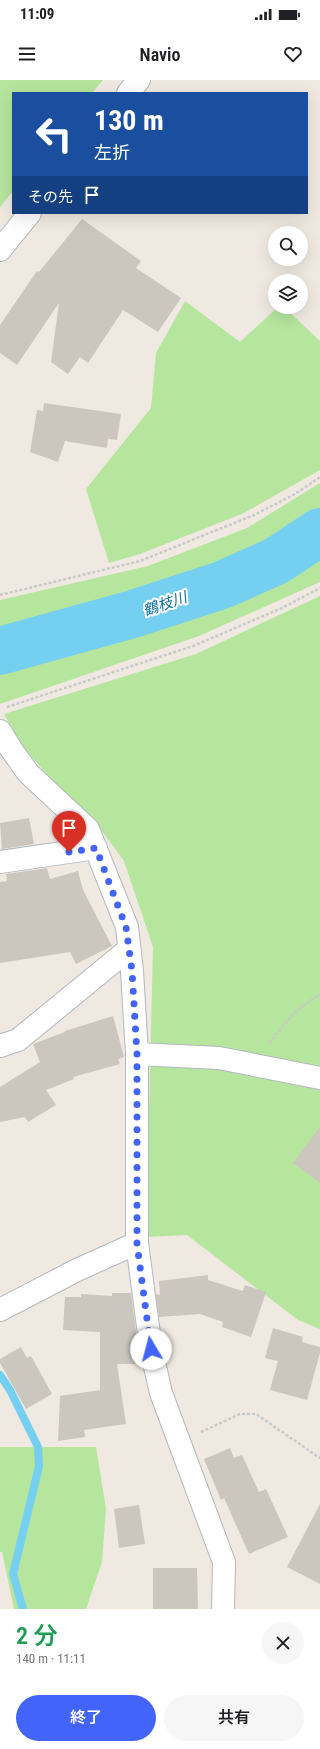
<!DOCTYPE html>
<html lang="ja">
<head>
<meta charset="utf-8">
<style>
  :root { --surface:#fff; --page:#f6f6f6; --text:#202124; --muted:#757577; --accent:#4264fb }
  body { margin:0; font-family:"Roboto Condensed","Noto Sans JP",sans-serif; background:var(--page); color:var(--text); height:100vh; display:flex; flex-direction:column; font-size:15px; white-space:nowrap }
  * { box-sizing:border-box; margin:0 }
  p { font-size:13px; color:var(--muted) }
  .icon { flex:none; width:22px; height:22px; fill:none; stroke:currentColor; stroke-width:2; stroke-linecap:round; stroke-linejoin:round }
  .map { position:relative; height:1529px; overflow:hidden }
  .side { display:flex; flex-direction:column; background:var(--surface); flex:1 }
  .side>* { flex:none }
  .guide { position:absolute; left:12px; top:12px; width:296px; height:122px; border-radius:0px; box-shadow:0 4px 16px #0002; background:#1a4fa0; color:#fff; overflow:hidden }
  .fabs { position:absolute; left:268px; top:146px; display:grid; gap:8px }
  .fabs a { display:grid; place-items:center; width:40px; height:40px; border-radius:50%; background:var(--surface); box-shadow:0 4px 16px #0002; font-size:20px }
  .pin { position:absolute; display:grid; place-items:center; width:34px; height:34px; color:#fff; margin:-41px -17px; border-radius:50% 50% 50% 0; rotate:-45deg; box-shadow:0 0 4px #0007 }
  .pin .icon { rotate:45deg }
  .me { position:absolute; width:44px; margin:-22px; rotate:352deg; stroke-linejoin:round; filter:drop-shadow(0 0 3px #0008) }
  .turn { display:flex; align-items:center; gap:14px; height:84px; padding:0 16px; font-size:18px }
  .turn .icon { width:52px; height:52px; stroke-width:2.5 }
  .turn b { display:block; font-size:28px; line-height:34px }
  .then { display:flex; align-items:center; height:38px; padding:0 16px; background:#0003; gap:8px; font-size:15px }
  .round { display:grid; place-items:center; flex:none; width:42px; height:42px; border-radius:21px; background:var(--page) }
  .head { display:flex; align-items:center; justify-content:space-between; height:68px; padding:0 16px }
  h1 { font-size:24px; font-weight:600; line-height:30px; color:#1e9e55 }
  .cta { display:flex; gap:8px; margin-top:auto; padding:8px 16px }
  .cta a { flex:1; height:46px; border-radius:24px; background:var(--accent); color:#fff; font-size:16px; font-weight:600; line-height:46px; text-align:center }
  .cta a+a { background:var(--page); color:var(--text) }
  .status { display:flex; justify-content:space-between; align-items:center; height:28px; padding:0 20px; background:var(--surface); direction:ltr }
  .status svg { height:11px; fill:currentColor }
  header { display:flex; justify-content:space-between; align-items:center; height:52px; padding:0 16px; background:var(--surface); font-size:18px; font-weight:600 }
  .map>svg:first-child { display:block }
  .green { fill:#b6e59e }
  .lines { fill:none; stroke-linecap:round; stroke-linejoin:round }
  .stream { stroke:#75cff0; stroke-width:8 }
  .river { stroke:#75cff0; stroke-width:48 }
  .building { fill:#cbc7bf }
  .street-casing { stroke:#b4b7c1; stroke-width:24 }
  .secondary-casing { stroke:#b4b7c1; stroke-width:24 }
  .path { stroke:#c9c9c9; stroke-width:2.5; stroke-dasharray:3 2; stroke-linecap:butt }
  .street { stroke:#fff; stroke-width:22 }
  .secondary { stroke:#fff; stroke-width:22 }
  .route { stroke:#4264fb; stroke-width:7; stroke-dasharray:0 12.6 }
  .labels { text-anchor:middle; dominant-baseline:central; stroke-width:4; stroke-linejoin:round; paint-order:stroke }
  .water-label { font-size:15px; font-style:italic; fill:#0d6fa3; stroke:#fff }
</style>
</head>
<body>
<div class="status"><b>11:09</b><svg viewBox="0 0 49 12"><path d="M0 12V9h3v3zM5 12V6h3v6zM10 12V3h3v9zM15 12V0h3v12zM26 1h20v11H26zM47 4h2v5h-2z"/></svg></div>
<header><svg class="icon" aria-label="menu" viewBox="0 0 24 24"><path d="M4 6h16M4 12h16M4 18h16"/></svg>Navio<svg class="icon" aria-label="heart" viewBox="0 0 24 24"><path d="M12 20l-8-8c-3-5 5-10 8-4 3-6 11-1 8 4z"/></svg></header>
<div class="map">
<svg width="320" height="1529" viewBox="0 0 320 1529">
  <rect width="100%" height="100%" fill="#efe9e1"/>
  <!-- green -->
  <path class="green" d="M0,0h103l-11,13h-79v98l-13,16z
    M185,221l55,41 38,-35h6l36,34v129l-76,43 -104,41 -31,9 -23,-74 65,-81 5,-55z
    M320,403v39l-66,38 -80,32 -174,49v-41l148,-34 99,-38z
    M320,463v39l-121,54 -199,68v-44l171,-50 69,-27 53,-23z
    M320,516v733l-22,-9 -111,-85 -41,2 7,-290 -29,-86 -33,-45 -34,-30 -33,-38 -20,-34 192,-60z
    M0,1367h96l10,62 -4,53 -16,47h-72l-12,-57h-2z"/>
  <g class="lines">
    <!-- stream -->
    <path class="stream" d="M0,1295l10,15 28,57 1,19 -26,108 10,35"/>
    <!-- river -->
    <path class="river" d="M0,571l133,-37 89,-29 54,-24 44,-29"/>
  </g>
  <!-- building -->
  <path class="building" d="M82,139l59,42 -5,7 45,30 -23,34 -35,-22 -35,53 -8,-6 -12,17 -17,-12 8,-59 -42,62 -17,-12v-28l37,-54 2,1z
    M44,323l77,11 -4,26 -9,-1 -1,9 -42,-7 -7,21 -28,-10 7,-42 6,1z
    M29,738l5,26 -32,5 -2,-26z
    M47,788l3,11 28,-8 5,19 29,56 -36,18 -6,-12 -70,11v-81l7,-1 -1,-7z
    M113,936l11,41 -6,2 2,5 -47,13 1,2 -28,11 10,15 -28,17 -3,-5 -25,5v-35l40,-25 -7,-18 32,-12v-1z
    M320,1047v56l-27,-20z
    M208,1195v5l35,11 2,-6 21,7 -15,45 -29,-10 1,-5 -23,-8 -41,3 -3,-23 4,1 -1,-14z
    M112,1213h19l8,61v10h-22l9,60 -42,6 1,7 -27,4 2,-45 40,-6v-58l-37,-2 2,-33h16v-3l31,2z
    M273,1248l30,9 -1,5 18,5v6l-13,47 -37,-10 8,-29 -13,-3z
    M21,1267l6,11 4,-2 21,38 -26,15 -26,-46v-4z
    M230,1368l4,10 8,-3 17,37 7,-3 22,48 -39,17 -25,-56 -3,2 -17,-41z
    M320,1424v80l-33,-17z
    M139,1425l6,39 -26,4 -5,-39z
    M153,1488h44l1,41h-45z"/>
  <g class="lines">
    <defs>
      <path id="street" d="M0,651l11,18 17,24 60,56 39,98 5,44 5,83v189l14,106 10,44 63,169 -1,47
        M0,782l96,-14
        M0,966l18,-6 111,-91
        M137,974l82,4 101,20
        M0,1230l77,-40 60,-27"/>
      <path id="secondary" d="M128,13l11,-13
        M0,170l30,-37"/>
    </defs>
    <!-- street casing -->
    <use href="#street" class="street-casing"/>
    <!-- secondary casing -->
    <use href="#secondary" class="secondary-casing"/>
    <!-- path -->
    <path class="path" d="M0,515l140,-34 114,-46 41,-21 25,-17
      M7,627l186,-61 89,-38 38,-20
      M269,963l27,-32 24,-17
      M201,1352l39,-18h16l64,44"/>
    <!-- street -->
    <use href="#street" class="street"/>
    <!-- secondary -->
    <use href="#secondary" class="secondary"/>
  </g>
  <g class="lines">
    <!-- route -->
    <path class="route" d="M69,772l27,-4 30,79 6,44 5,83v190l14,105"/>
  </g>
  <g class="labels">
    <!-- water labels -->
    <g class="water-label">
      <text transform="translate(165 524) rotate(-19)">鶴枝川</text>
    </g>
  </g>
</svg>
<div class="fabs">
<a><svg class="icon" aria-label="search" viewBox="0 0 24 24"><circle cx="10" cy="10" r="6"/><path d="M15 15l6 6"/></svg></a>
<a><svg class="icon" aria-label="layers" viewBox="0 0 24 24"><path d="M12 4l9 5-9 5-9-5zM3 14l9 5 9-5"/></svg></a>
</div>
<div class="pin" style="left:69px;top:772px;background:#d93025"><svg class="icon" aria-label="arrive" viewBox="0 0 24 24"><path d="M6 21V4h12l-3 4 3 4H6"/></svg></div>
<svg class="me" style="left:151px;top:1269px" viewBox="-20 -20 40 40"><circle r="19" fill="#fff"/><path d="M0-13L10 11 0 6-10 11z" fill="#4264fb"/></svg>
<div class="guide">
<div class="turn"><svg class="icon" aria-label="left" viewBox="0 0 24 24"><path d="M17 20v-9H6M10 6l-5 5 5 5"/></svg><div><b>130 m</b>左折</div></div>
<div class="then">その先<svg class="icon" aria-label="arrive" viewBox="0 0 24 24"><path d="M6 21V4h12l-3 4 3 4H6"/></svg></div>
</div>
</div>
<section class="side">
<div class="head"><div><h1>2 分</h1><p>140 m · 11:11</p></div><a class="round"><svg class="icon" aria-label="close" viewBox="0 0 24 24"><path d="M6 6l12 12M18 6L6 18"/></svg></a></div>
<div class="cta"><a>終了</a><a>共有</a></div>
</section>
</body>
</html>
